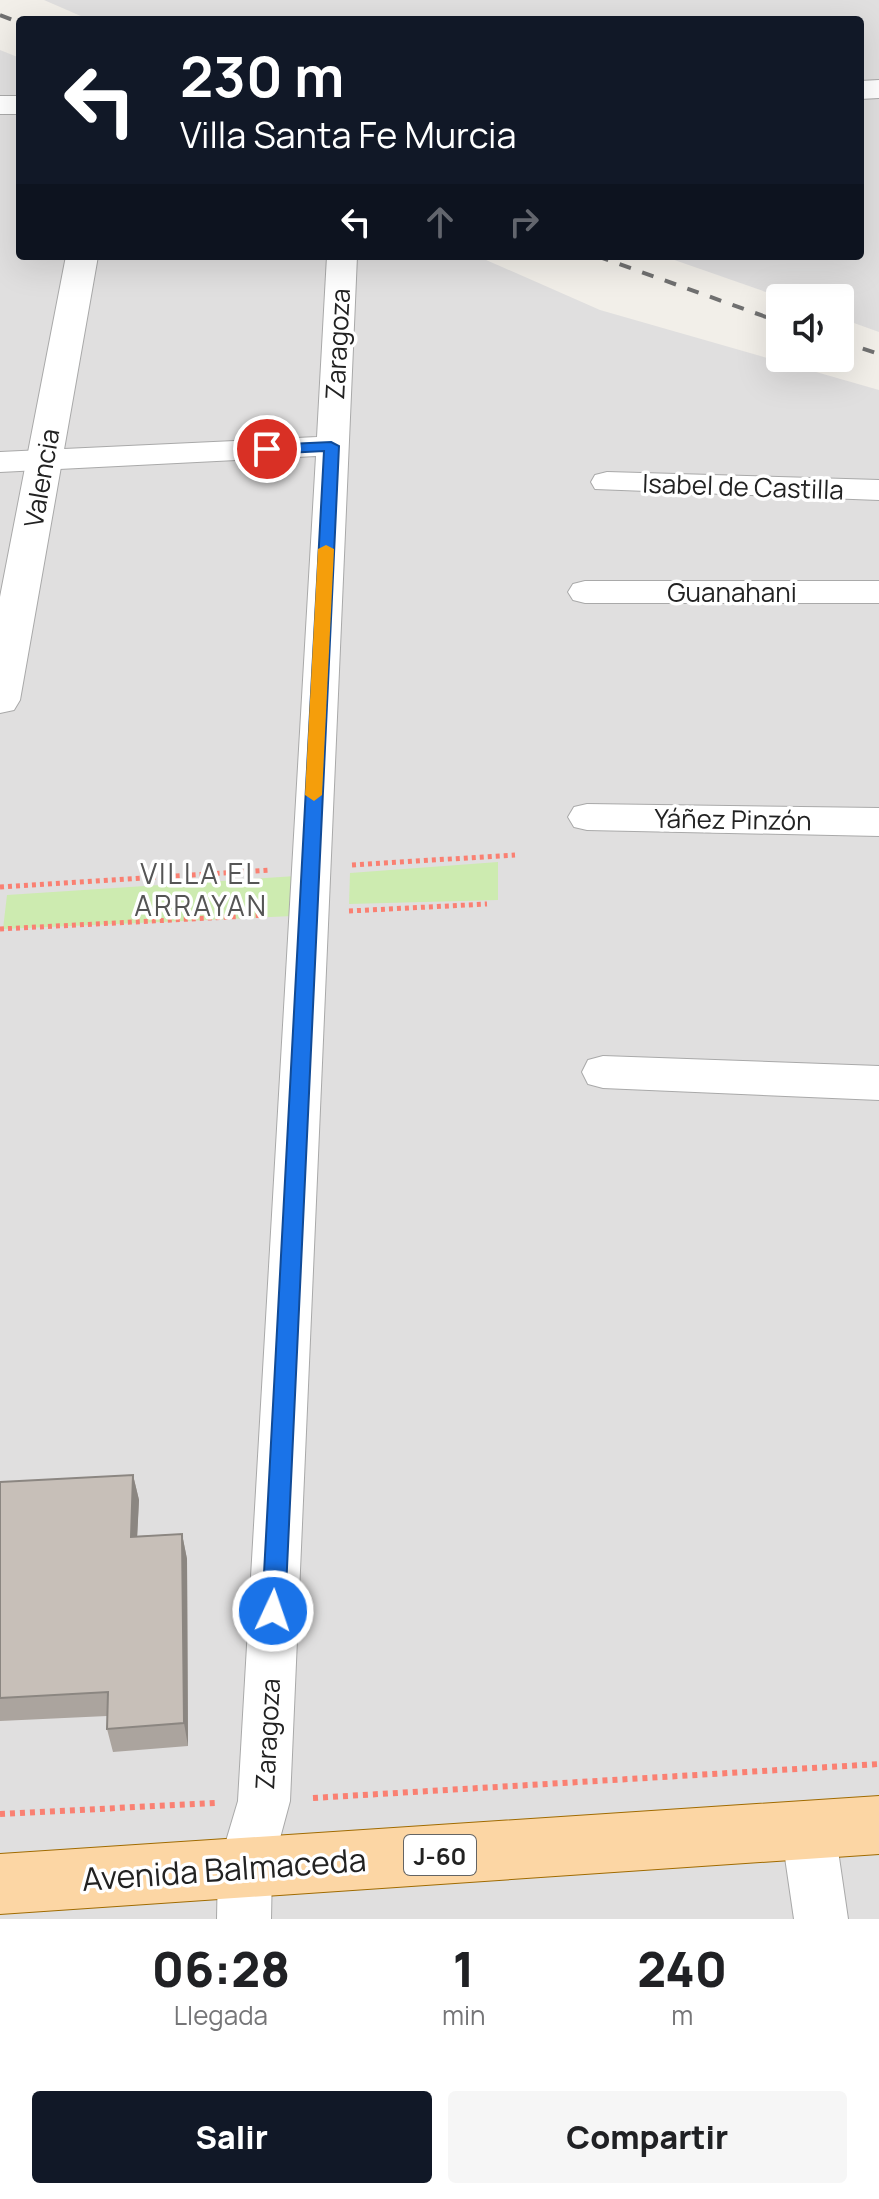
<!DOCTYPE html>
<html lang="es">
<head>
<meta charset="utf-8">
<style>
  :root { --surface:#fff; --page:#f6f6f6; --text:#202124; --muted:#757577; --accent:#111827 }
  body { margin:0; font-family:Manrope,sans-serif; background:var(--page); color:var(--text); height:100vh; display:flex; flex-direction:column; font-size:30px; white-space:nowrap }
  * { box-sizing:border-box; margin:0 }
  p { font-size:26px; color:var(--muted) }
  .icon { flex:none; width:44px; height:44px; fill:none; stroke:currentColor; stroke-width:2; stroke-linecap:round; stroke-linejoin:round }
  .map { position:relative; height:1919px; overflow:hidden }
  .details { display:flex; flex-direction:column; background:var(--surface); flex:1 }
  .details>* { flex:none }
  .hud { position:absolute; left:16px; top:16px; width:848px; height:244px; border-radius:8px; box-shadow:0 8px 32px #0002; background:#111827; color:#fff; overflow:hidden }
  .buttons { position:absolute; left:766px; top:284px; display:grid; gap:16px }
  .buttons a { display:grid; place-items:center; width:88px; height:88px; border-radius:8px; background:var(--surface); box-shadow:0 8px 32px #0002; font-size:40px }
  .pin { position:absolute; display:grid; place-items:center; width:68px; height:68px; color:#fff; margin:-34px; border:4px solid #fff; border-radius:50%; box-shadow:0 2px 8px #0007 }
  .me { position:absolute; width:88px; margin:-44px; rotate:3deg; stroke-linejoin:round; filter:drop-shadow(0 0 6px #0008) }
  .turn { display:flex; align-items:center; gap:28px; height:168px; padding:0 32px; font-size:36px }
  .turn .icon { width:104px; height:104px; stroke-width:2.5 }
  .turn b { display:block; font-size:56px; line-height:68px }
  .lanes { display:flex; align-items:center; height:76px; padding:0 32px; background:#0003; justify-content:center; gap:40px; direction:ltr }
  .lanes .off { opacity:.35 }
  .eta { display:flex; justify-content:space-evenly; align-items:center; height:136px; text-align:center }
  .eta b { font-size:48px; font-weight:800; line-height:56px }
  .button { display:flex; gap:16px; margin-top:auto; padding:16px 32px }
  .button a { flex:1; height:92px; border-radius:8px; background:var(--accent); color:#fff; font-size:32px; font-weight:800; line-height:92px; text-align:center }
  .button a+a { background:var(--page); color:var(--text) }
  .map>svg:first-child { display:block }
  .residential { fill:#e0dfdf }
  .grass { fill:#cdebb0 }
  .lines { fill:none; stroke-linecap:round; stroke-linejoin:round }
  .minor-casing { stroke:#a9a9a9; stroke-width:2 }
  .tertiary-casing { stroke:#a9a9a9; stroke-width:2 }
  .primary-casing { stroke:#a06b00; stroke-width:2 }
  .path-far1 { stroke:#fa8072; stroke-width:5; stroke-dasharray:4 4; stroke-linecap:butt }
  .path { stroke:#fa8072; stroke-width:6; stroke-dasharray:5 5; stroke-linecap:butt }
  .minor { fill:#fff; fill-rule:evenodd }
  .tertiary { fill:#fff; fill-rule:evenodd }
  .primary { fill:#fcd6a4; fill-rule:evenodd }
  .rail { stroke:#707070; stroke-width:4; stroke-dasharray:12 12; stroke-linecap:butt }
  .wall { fill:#aba49e }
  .shaded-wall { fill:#8b8681 }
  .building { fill:#c7bfb8; stroke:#8b8681; stroke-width:2 }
  .route { fill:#1a73e8; stroke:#114b97; stroke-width:2 }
  .slow { fill:#f59e0b }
  .labels { text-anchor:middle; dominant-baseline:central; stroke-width:7; stroke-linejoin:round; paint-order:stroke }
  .shield { fill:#fff; stroke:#646464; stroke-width:2 }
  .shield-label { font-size:24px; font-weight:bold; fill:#222 }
  .street-label { font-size:26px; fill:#222; stroke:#fff }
  .neighbourhood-label { font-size:28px; letter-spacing:2px; fill:#555; stroke:#fff }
  .near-street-label { font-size:32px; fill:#222; stroke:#fff }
</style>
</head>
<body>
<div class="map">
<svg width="879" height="1919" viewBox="0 0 879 1919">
  <rect width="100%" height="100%" fill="#f2efe9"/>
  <!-- residential -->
  <path class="residential" d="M44,0h835v332l-39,-14v-20h-57l-120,-42h197v-236h-770z
    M0,50l20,8v198h457l123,54 279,80v1529h-879z"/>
  <!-- grass -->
  <path class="grass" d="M498,862v38l-149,4 1,-31z
    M296,876l-3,40 -290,13 4,-34z"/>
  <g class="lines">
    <defs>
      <path id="minor" d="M327,256h30l-67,1545 -18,67 -1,51h-54l1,-51 20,-67 78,-1345 -316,16v-20l317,-15z
        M607,472l272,8v20l-284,-11 -4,-7 4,-7z
        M585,581h294v22h-294l-12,-3 -5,-8 5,-8z
        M587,804l292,4v28l-292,-6 -13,-3 -6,-10 6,-10z
        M603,1056l276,10v34l-276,-12 -15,-4 -6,-12 6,-12z
        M808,1803l19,8 8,19 13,89h-54l-13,-89 8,-19z"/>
      <path id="tertiary" d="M879,80v18l-19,1v-18z
        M0,96h20v18h-20z
        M66,256h32l-78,444 -6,10 -14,3v-116z"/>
      <path id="primary" d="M879,1796v58l-879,60v-60z"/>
    </defs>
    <!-- minor casing -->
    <use href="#minor" class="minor-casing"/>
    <!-- tertiary casing -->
    <use href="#tertiary" class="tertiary-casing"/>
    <!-- primary casing -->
    <use href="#primary" class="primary-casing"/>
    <!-- path-far1 -->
    <path class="path-far1" d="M352,865l163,-10
      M0,887l270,-17
      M349,911l138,-7
      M0,929l267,-14"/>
    <!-- path -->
    <path class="path" d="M313,1798l566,-34
      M0,1814l215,-11"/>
    <!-- minor -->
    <use href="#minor" class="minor"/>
    <!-- tertiary -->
    <use href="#tertiary" class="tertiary"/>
    <!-- primary -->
    <use href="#primary" class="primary"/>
    <!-- rail -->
    <path class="rail" d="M0,15l20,8
      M597,256l183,66
      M840,341l39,13"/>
  </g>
  <!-- wall -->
  <path class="wall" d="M133,1475l6,25 -2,36 45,-2 5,25 1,187 -75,6 -6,-23v-13l-107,5v-239z"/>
  <!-- shaded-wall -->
  <path class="shaded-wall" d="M133,1475l6,25 -3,61 -5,-24z
    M182,1534l5,25 1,187 -4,-23z"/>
  <!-- building -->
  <path class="building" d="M133,1475l-2,62 51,-3 2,189 -77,6 1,-37 -108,6v-216z"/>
  <!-- route -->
  <path class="route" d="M331,442l8,4 -54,1165 -4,7 -8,4 -8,-4 -3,-7 62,-1160 -57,3 -7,-5 7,-4z"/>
  <!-- slow -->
  <path class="slow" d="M326,545l8,4 -12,246 -8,6 -9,-6 13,-246z"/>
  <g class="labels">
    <!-- shield labels -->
    <rect class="shield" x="404" y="1835" width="72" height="40" rx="6"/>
    <g class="shield-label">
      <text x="440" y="1855">J-60</text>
    </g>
    <!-- street labels -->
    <g class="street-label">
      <text transform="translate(337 344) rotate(-87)">Zaragoza</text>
      <text transform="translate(41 478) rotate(-80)">Valencia</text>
      <text transform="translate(743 486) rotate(2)">Isabel de Castilla</text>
      <text x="732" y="592">Guanahani</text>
      <text transform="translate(733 819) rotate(1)">Yáñez Pinzón</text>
      <text transform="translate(267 1734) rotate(-87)">Zaragoza</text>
    </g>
    <!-- neighbourhood labels -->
    <g class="neighbourhood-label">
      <text x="201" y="873">VILLA EL<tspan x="201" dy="32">ARRAYAN</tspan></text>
    </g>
    <!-- near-street labels -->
    <g class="near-street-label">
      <text transform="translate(224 1869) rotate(-4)">Avenida Balmaceda</text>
    </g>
  </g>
</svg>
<div class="buttons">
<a><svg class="icon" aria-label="sound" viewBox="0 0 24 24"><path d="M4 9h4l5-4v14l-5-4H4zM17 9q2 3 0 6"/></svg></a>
</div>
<div class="pin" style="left:267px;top:449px;background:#d93025"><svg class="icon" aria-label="arrive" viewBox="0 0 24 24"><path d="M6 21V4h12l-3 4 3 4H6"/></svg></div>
<svg class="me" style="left:273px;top:1611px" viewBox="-20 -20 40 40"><circle r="17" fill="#1a73e8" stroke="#fff" stroke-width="3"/><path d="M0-11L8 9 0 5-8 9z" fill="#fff"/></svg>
<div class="hud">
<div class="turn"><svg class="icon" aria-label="left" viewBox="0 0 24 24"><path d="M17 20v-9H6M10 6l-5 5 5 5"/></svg><div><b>230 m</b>Villa Santa Fe Murcia</div></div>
<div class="lanes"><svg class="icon" aria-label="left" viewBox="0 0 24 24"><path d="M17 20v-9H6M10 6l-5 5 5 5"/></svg><svg class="icon off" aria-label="ahead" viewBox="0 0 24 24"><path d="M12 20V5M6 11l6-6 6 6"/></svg><svg class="icon off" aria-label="right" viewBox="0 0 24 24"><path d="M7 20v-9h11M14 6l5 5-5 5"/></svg></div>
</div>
</div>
<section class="details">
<div class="eta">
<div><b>06:28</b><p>Llegada</p></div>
<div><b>1</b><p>min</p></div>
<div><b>240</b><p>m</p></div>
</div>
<div class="button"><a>Salir</a><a>Compartir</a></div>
</section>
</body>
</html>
